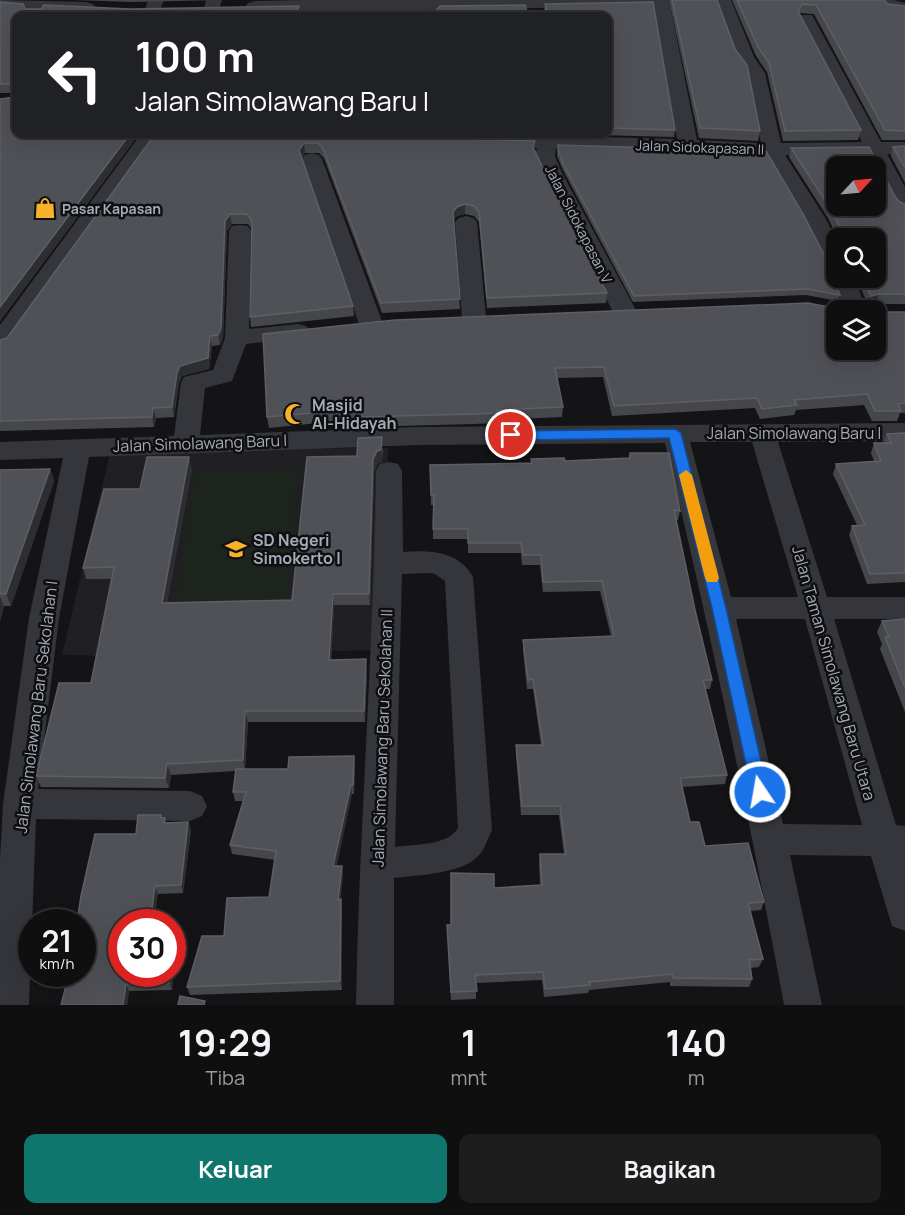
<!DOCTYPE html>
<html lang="id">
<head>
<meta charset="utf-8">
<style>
  :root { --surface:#0f0f10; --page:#1d1d1e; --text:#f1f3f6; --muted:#9b9c9f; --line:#2f2f30; --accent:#0f766e }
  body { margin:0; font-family:Manrope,sans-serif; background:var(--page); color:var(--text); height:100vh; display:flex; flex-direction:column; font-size:22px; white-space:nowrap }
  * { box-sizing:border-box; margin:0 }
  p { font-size:20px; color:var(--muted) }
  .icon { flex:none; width:33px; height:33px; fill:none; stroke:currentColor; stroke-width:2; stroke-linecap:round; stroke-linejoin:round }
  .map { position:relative; height:1005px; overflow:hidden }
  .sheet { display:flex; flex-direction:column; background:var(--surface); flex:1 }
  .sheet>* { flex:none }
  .top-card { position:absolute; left:12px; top:12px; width:600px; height:126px; border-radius:12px; box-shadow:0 6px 24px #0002,0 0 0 2px var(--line); background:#202124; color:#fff; overflow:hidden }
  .needle { width:39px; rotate:64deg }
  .tools { position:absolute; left:826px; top:156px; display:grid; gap:12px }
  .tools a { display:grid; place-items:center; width:60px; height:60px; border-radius:12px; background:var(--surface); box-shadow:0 6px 24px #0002,0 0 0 2px var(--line); font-size:30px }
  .speed { position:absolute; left:18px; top:909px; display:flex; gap:12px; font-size:30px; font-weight:700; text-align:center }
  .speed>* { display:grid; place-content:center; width:78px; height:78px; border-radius:50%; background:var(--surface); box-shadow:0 6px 24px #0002,0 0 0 2px var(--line); line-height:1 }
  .speed small { font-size:15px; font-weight:400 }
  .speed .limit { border:9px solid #d22; background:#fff; color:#111 }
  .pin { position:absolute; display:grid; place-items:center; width:51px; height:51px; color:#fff; margin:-26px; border:3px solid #fff; border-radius:50%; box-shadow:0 2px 6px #0007 }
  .me { position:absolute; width:66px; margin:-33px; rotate:348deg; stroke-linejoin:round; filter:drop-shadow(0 0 4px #0008) }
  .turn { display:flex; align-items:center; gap:21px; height:126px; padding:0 24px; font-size:27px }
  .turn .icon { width:78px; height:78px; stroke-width:2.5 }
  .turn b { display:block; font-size:42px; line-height:51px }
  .eta { display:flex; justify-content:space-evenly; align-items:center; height:102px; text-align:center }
  .eta b { font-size:36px; font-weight:700; line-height:42px }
  .action { display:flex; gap:12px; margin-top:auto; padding:12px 24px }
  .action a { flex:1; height:69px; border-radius:12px; background:var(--accent); color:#fff; font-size:24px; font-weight:700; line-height:69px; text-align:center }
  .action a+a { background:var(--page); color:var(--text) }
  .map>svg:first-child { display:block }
  .built { fill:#202023 }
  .green { fill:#1c241d }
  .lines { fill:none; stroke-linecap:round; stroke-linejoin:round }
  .minor { fill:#35363b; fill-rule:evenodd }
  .tertiary { fill:#35363b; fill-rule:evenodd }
  .wall { fill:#45474b }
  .shaded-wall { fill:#2d2e31 }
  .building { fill:#505157; stroke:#5d5f66; stroke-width:1.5; fill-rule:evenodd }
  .route { fill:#1a73e8; stroke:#114b97; stroke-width:1.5 }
  .slow { fill:#f59e0b }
  .labels { text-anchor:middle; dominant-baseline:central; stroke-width:5; stroke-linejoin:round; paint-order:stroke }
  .far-street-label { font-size:14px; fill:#a5abb7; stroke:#0f0f11 }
  .far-poi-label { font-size:14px; font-weight:bold; fill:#a5abb7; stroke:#0f0f11; text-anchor:start }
  .poi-label { font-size:16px; font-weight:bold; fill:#a5abb7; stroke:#0f0f11; text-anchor:start }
  .street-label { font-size:16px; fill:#a5abb7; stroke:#0f0f11 }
</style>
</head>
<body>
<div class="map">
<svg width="905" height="1005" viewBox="0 0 905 1005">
  <rect width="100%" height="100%" fill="#141416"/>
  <!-- built -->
  <path class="built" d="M388,448l-6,202 -258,6 -62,-1 49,-206z"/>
  <!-- green -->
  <path class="green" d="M296,469l-9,136 -112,3 21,-137z"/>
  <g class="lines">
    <!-- minor -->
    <path class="minor" d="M148,0h16l-5,13h-12l-2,-4z
      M206,0h16l-4,12h-12l-2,-4z
      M653,0h16l28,140 64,3 -14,-70 -11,-16 -21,-57h16l23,57 11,16 16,70 81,-1 -64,-123 2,-4h12l69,127h24v12h-18l18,33v25l-7,-2 -3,-4 -27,-52 -83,1 41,64 11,23v29l-8,-2 -3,-5 -22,-45 -38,-64 -210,-7 -1,8 6,15 76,141 -4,5 -8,2 -8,-2 -4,-5 -72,-141 -6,-15 2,-8 -79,-2 -41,-8 -3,-4 125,2 1,-2h18v2l119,3z
      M877,0h17l11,3v10l-19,-2z
      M141,134h19l-152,213 -8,2v-24z
      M312,153l7,2 3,4 61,165 -4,5 -8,2 -8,-2 -4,-5 -57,-165 3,-4z
      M466,216l7,2 4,4 9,96 -4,5 -8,2 -8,-2 -4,-5 -7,-96 4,-4z
      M240,225l8,1 3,5 -2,98 49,-5 8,2 4,5 -4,5 -8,2 -52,6 -14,37 -27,7 -5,47 218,-8 487,-4v18l-127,1 49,155h78v22h-71l62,206 9,1v105l-13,-5 -21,-70 -81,-1 32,150h-38c-35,-189 -74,-376 -119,-562l-247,2 -329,12 -30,161 -21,171 152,2 12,5 5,10 -5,10 -12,5 -154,-2 -7,186h-29v-145l3,-56 26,-186 34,-160 -63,2v-18l174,-6 7,-53 3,-6 29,-7 12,-32 4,-107 3,-5zM690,442h62l46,155h-67zM736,619h69l57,206 -79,-1z
      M835,273h2v5h17l13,32h-22l-13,-32z
      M389,462l9,2 4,7 1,81c26,-2 56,-1 70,25l19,253c-4,8 -7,19 -13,25 -16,19 -61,20 -85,23v127h-38c3,-178 18,-356 20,-534l4,-7zM428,573l7,1 10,7 13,247c-10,18 -45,16 -63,19l7,-273z"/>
    <!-- tertiary -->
    <path class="tertiary" d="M0,0l86,2 7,2 3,4 -3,4 -7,2 -86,-5z
      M305,0h360l-3,4 -7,2 -400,7 -7,-2 -3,-4 3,-4 7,-2z"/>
  </g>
  <!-- wall -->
  <path class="wall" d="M74,0h147l-89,2z
    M669,0h48l43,131 -2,10 -59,-3z
    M732,0h152l4,4 17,2v134h-23l-68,-126 -14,-1 -1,1 62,116 -3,10 -75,1 -16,-69 -11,-16z
    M0,2l25,7h105l170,6 -1,1h-283v118h123l-139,187 15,-224v-4h-15z
    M653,2l22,128 -1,7 -114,-3h48v-118h-176l8,-10 85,-1 2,7h17l1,-8z
    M155,134l303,5 76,10 6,13 67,131 -1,10 -119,5 -8,-86 -5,-6 -9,-2 -8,2 -4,5 7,88 -78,4 -58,-155 -5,-5h-14l-3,5 51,148 1,10 -103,11 -1,-10 2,-88 -4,-5h-16l-5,7 -4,107 -3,7 -8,1 -3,23 -27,7 -3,7 -5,34 -18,1 -2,9 -154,4v-91l7,-2z
    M558,145l278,122 -4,8 8,20 -2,6 -32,-6 -173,7 -70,-132 -6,-14z
    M905,146v37l-14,-27 2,-9z
    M791,148l105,50 4,4 5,2v100h-28l2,8h26v101h-5l-3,8h-25l-8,-16 -68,5 -2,5 -34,4 -5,-11 -143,8 -9,-39 -46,1 6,29 -1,10 -65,3v3l-23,1 -115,3 -1,-8 -89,9 -2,-11 572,-108 28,-7 -11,-24h20v-40h-38l-10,-20 -39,-61z
    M905,433v149l-38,2 -18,-49 3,-9 5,-1 -24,-51 3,-10 38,-3 -3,-8 3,-10h9l4,-9z
    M383,449l-1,12 -4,2 -4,8 -4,134h-36l-3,55 36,11 -2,51h-117l-3,47h43l66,-13 1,9 -1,29h-2l-16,72 7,9 -3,24 2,9v82l-152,5 -3,-8 37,-51 45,-39 6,-37 -43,-6 -2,-9 13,-44h-8l-2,-9 2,-21 -64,4 -2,13 -128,-1 -5,-11 55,-93 21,-104h-26l-3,-11 57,-79 52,-20 -25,134 125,-3 65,-144z
    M630,453l50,58 -2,9h-2l19,90 17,70 -2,9h-5l22,86 -2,9 -43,3 8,35 15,24 59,56 -3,8 -11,1 13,48 -4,8 -8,1 1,11 -3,8 -79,-1v-4l-81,8 -1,3 -44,4 -2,-17 -66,3v16l-25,1 -4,-75h4l43,-37 46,-3 -1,-22 1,-9h24l-5,-39h-38l-5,-60v-10h25l-8,-56h-6l-4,-39v-10l88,-4 -11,-45 -57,1 -3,-27h-18l-1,-12h-53v-14h-35v-34h-2l-1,-40 101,-2v-4l34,2 64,-3z
    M50,469l4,12 -43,125h-7l-4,15v-151z
    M905,619v93l-25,-63 2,-5 -5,-12 5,-11z
    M162,818l5,5 21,-1 3,8 -8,63 -25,1 -36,80 52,-36 3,7 -5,45 -43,1 -2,14h-66l75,-171z"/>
  <!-- shaded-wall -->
  <path class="shaded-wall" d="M299,6v10h-3z
    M130,134h9l-139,187v-14z
    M304,143l1,10 -5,7 -1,-10z
    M465,204v10l-8,2 -4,6v-10l4,-5z
    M230,214l2,10 -5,7 -4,107 -3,7 -2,-10 7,-114z
    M879,294l-3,10 -8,2 3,-10z
    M210,336l2,10 -3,23 -27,7 -3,7 -5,34 -2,-10 5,-34 3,-7z
    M153,408l3,10 -2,9 -2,-10z
    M382,437v24l-4,2 -4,8 -4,134 -1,-11 4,-135z
    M189,457l3,12 -27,145 -3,-11z
    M50,469l4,12 -43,125 -5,-12z
    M333,594l1,11 -3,66 -2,-11z
    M0,597l4,9 -4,15z
    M366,659l1,12 -2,51 -1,-11z
    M245,711l3,11 -3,49 -2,-11z
    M354,756l1,9 -1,29 -1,-9z
    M167,764l4,11 -2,13 -4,-10z
    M351,785l1,9 -17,81 -2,-9z
    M188,822l3,8 -8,63 -2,-8z
    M342,866l1,9 -3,33 -2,-8z
    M155,886l3,8 -4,28h-4z
    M341,899l1,9v82l-2,-9z
    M174,938l3,7 -5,45 -3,-7 1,-9h2v-21z
    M126,984l3,7 -2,14h-4z"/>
  <!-- building -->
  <path class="building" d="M672,0h45l18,49 12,16 13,66 -60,-3z
    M737,0h147l4,4 17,2v125l-20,-1 -69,-125 -14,-1 -4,7 63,119 -76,1 -16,-68 -11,-16z
    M0,2l23,2 2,5h16l3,-4 86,4 169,-3 -3,10h-280v118h114l-130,173v-208l15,-2v-13h-15z
    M653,2l22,128 -67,-2v-112h-176l8,-10 85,-1 2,7h17l2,-3 -1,-5z
    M155,134h280l23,5 77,2 -2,6 7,15 67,131 -120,5 -8,-86 -5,-6 -9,-2 -8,3 -4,5 7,87 -79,4 -58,-154 -5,-6h-14l-5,7 54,156 -103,11 2,-96 -5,-7h-17l-5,7 -4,107 -3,7 -8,1 -2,22 -28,8 -3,7 -5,34 -19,1 -1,9 -152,4v-81l7,-2z
    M558,145l208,6 37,63 26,50 7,3 -5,6 9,22 -33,-6 -173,7 -71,-132 -5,-14z
    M905,146v22l-12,-21z
    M869,147l27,51 4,4 5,2v90h-26l-8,2 -8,-18h13v-40h-34v-7l-12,-23 -39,-60zM837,166h39v40h-39z
    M842,302h35l2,10h26v91l-7,1 3,7h-26l-8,-17 -73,6 3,5 -35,4 -5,-11 -143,8 -10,-39 -49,1 8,39 -66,3 1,3 -24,1 -116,3v-8l-91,8 -4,-83 132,-14 413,-17 31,6zM837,310h39v40h-39z
    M905,433v140l-35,1 -18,-48 13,-1 -29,-61 45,-3 -7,-18h17l-4,-9z
    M382,437l-1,13 -4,1 -4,8 -4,135h-36l-4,66 37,-1 -2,52h-119l-2,49 -76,4 -2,14 -129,-2 23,-93h32l23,-116 -31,1 21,-79h36l7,-32h42l-27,146 130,-3 15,-143 50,-1 1,-18z
    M630,453h39l11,58 -6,-1 21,100 17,70h-9l24,95 -47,3 10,44h9l6,24 43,-3 16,59 -16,1 15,56 -14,1 3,19 -79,-1 -1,-4 -83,8 1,3 -45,4 -2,-17 -68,3 2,16 -26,1 -4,-67h4v-52l43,1v14l48,-3 -2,-31h26l-6,-48h-38l-6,-61h27l-10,-66 -5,1 -5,-40 91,-4 -12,-55 -59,1 -2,-27h-18l-2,-12h-53v-14h-35l1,-34h-3l-1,-30 102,-2 -1,-4 33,-1 1,3 65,-3z
    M50,469l-44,125h-6v-124z
    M905,619v69l-20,-51h4l-7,-16z
    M354,756l-1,29h-2l-18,81h9l-4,34 3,-1 -1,82 -153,6 15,-51h22l3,-38 42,-1 7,-46 -46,-6 16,-53h-13l3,-23h52l1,-12z
    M138,815h23v3h4l-1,5 24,-1 -7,63 -26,1 -5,36h-28v52h48l-1,9 -43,1 -3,21h-62l8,-31h13v-52h-5l4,-26 14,-62h41z
    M172,938h2l-2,15z
    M180,996l25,5 -1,4h-26z"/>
  <!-- route -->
  <path class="route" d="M675,429l6,4 45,175 42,184 -2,5 -6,3 -6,-3 -2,-5 -40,-184 -43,-170 -158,2 -6,-5 6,-4z"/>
  <!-- slow -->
  <path class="slow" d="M686,470l6,5 27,103 -2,4h-10l-2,-4 -26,-103z"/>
  <!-- icons -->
  <defs>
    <symbol id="shop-bare" viewBox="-9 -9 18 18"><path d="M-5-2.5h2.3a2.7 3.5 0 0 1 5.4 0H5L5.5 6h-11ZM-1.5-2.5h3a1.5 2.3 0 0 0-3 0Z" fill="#f9b228" stroke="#0f0f11" stroke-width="2.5" paint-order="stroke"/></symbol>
    <symbol id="mosque-bare" viewBox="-9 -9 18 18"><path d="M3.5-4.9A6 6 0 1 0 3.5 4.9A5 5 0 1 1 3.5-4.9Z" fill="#f9b228" stroke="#0f0f11" stroke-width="2.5" paint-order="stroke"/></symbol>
    <symbol id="school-bare" viewBox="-9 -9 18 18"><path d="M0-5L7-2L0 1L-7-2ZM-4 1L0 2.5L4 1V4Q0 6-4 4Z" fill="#f9b228" stroke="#0f0f11" stroke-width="2.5" paint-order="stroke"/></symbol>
  </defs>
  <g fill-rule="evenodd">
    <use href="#shop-bare" x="30" y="193" width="30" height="30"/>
    <use href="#mosque-bare" x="280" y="399" width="30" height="30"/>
    <use href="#school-bare" x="221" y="534" width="30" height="30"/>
  </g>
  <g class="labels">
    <!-- far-street labels -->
    <g class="far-street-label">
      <text transform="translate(700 147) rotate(2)">Jalan Sidokapasan II</text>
      <text transform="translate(579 224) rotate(63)">Jalan Sidokapasan V</text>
    </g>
    <!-- far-poi labels -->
    <g class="far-poi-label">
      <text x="62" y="208">Pasar Kapasan</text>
    </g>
    <!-- poi labels -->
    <g class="poi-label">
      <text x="312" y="405">Masjid<tspan x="312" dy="18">Al-Hidayah</tspan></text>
      <text x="253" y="540">SD Negeri<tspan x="253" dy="18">Simokerto I</tspan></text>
    </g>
    <!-- street labels -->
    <g class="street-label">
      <text x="794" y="433">Jalan Simolawang Baru I</text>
      <text transform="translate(200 443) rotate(-2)">Jalan Simolawang Baru I</text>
      <text transform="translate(834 673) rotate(74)">Jalan Taman Simolawang Baru Utara</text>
      <text transform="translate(36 707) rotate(-83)">Jalan Simolawang Baru Sekolahan I</text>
      <text transform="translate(382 738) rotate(-88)">Jalan Simolawang Baru Sekolahan II</text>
    </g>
  </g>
</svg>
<div class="tools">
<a><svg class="needle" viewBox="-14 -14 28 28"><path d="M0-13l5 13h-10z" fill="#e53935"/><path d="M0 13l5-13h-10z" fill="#9b9c9f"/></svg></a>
<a><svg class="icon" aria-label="search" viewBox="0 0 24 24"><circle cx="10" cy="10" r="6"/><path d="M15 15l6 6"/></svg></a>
<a><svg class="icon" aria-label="layers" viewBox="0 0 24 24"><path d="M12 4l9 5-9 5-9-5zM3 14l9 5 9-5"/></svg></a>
</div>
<div class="speed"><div>21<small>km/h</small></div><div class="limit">30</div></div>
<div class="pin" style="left:511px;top:435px;background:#d93025"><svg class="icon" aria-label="arrive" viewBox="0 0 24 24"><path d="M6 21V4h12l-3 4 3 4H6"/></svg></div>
<svg class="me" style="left:760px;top:792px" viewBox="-20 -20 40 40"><circle r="17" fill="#1a73e8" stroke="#fff" stroke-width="3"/><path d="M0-11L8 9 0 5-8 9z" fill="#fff"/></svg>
<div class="top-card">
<div class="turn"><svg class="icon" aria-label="left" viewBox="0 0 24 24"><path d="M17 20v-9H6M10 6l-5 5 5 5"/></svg><div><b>100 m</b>Jalan Simolawang Baru I</div></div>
</div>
</div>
<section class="sheet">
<div class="eta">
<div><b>19:29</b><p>Tiba</p></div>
<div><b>1</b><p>mnt</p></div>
<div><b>140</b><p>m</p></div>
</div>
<div class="action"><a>Keluar</a><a>Bagikan</a></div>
</section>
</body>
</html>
